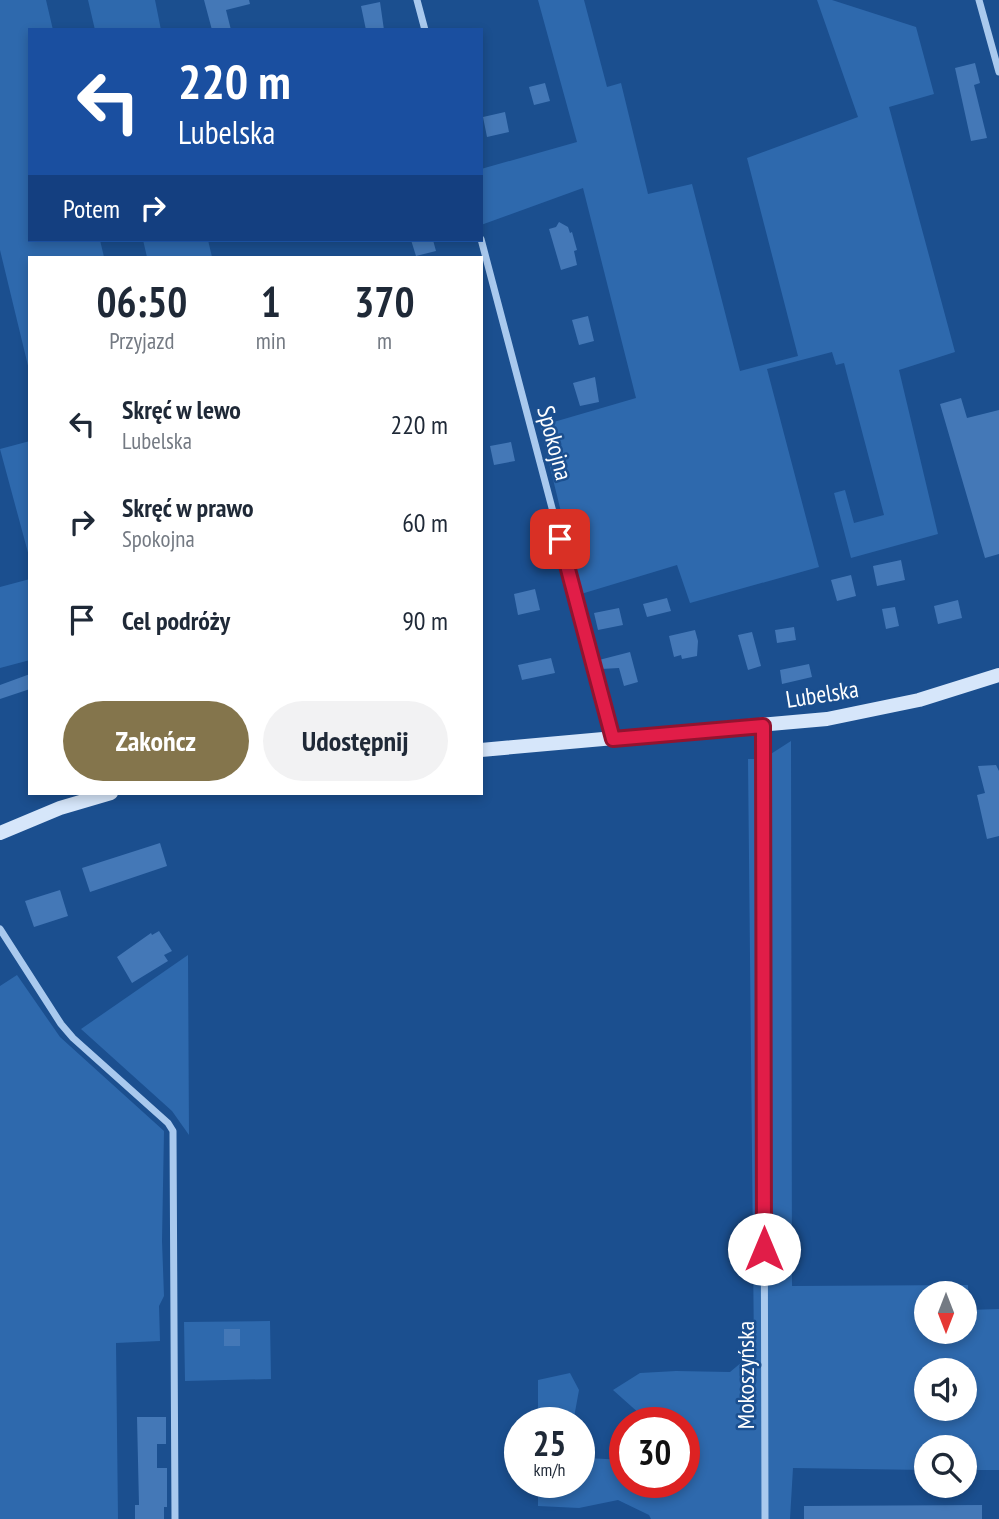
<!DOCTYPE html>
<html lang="pl">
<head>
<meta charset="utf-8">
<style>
  :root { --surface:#fff; --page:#f2f2f3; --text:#1f2937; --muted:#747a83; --accent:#84754c }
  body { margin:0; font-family:"PT Sans Narrow",sans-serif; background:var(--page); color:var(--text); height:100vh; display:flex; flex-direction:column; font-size:26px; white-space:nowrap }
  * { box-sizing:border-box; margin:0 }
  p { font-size:23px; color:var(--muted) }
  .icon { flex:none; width:38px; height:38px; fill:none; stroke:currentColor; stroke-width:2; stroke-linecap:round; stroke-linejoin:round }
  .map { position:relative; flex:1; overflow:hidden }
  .sheet { position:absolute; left:28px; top:256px; width:455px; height:539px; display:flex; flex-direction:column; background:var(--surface); border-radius:0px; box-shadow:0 4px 10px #0003 }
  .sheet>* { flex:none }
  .hud { position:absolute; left:28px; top:28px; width:455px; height:214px; border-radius:0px; box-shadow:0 4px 10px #0003; background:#1a4fa0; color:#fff; overflow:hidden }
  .needle { width:46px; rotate:180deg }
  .tools { position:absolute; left:914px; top:1281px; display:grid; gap:14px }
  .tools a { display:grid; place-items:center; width:63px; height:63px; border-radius:50%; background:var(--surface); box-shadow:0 4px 10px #0003; font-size:35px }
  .speed { position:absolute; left:504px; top:1407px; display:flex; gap:14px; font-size:35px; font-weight:700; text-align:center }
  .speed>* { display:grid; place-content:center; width:91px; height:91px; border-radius:50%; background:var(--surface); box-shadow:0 4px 10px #0003; line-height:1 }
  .speed small { font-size:18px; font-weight:400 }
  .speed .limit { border:10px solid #d22; background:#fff; color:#111 }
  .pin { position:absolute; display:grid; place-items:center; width:60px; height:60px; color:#fff; margin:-30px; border-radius:14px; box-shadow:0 4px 10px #0006 }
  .me { position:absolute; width:77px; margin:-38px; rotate:0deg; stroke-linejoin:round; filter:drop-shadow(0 0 5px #0008) }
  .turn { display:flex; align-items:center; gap:24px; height:147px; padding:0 35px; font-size:32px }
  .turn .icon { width:91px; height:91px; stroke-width:2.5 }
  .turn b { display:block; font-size:49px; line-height:60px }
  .then { display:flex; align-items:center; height:66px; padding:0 35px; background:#0003; gap:14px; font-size:26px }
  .eta { display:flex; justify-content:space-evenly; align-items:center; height:119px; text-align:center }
  .eta b { font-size:42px; font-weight:700; line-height:49px }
  .primary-button { display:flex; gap:14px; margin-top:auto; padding:14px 35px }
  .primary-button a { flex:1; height:80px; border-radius:42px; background:var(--accent); color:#fff; font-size:28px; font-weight:700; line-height:80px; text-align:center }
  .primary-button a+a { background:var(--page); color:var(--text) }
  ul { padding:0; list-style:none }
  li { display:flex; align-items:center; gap:21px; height:98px; padding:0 35px }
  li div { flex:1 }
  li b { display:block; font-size:26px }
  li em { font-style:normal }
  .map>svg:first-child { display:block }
  .green { fill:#2e69ad; fill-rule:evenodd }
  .building { fill:#4478b7 }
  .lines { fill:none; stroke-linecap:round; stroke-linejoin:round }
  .minor { stroke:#a9c9ee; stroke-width:7 }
  .secondary { stroke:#d6e6fa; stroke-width:14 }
  .route-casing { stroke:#92132f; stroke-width:18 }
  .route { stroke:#e11d48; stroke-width:12 }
  .labels { text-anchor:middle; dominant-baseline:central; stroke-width:5; stroke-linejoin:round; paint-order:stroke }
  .street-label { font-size:24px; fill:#fff; stroke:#1b4f8f }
</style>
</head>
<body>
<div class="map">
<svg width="999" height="1519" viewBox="0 0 999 1519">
  <rect width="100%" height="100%" fill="#1b4f8f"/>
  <!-- green -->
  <path class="green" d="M0,0h46l7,30h-23v210h70l4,17h-74v117l-30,-124z
    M88,0h67l6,30h-66z
    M538,0h46l23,87 14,-4 27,111 44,-10 48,187 58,-15 -51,-198 111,-41 -41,-117h15l84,27 18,67 -45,13 66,245 -56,18 39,164 -87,24 -17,-65 11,-3 9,33 30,-8 -40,-152 -8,2 -4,-13 -65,17 52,198 -129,36 -13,-38 -96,29 -41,-168 96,-28 -53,-210 -102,37v-56l96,-27z
    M143,240h65l4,17h-65z
    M30,441v119l-30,-111z
    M30,579v81l-30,8v-81z
    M791,741l1,545 176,-1v25l31,-1v161h-35v-23h-38v23l-133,-2 -3,51h-139l-2,-4 -31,-15 -39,8 -41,-2v-24h41v-43l8,19 38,2v22h59v-59h-34l-37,-33 27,-17 36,-2 54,1 24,-20 -6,-593h15zM926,1293h38v39h-38zM926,1370h38v39h-38z
    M188,955l1,180 -17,-24 -91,-82z
    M17,975l43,62 104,94 -2,110 2,55 -5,10 1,35 -44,2 2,176h-118v-533z
    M270,1321l1,58 -86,2 -1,-59z
    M570,1373l9,17 -6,33h-35v-43z"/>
  <!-- building -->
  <path class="building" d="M204,0h45l1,4 -24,6 5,20h-19z
    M380,2l4,28h-18l-5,-24z
    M975,63l5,20 -6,2 13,53 -16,3 -16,-73z
    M545,83l5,18 -16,4 -5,-18z
    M505,112l4,20 -22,5 -4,-20z
    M559,222l9,5 2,6 2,-1 5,18 -3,1 3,14 -16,5 -12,-41 7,-2z
    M411,240h22l3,11 -20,5z
    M588,316l6,25 -15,4 -7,-25z
    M595,377l4,25 -19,4 -7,-23z
    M961,398l6,20 32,-8v144l-14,4 -45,-154z
    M511,442l4,19 -21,4 -4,-19z
    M901,560l4,20 -28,6 -4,-20z
    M851,575l5,21 -19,5 -6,-21z
    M535,589l5,21 -22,5 -4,-21z
    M667,598l4,13 -24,6 -4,-13z
    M958,600l4,18 -24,6 -4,-18z
    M895,607l4,19 -13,3 -4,-20z
    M619,608l4,17 -25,5 -4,-17z
    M794,627l2,13 -19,3 -2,-13z
    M695,630l3,11 -1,15 -15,3 -1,-4 -7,2 -5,-21z
    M752,632l9,34 -13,4 -10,-35z
    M630,652l8,30 -14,4 -5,-18 -18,1 -2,-9z
    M551,658l4,15 -33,7 -4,-15z
    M809,664l3,13 -30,7 -2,-14z
    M30,674v15l-30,10v-14z
    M996,765l3,6v65l-12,3 -10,-44 8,-2 -7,-27z
    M160,843l7,23 -77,26 -8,-24z
    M60,890l8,26 -34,11 -9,-26z
    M159,931l13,20 -8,4 4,6 -36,22 -15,-26 34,-24 1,2z
    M224,1329h16v17h-16z
    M137,1417h29v27h-9v24h10v39h-3v12h-29v-14h4z
    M982,1505v14h-178v-13z"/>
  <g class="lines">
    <!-- minor -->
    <path class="minor" d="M417,0l8,30
      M979,0l20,72
      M481,239l132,500
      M763,726l2,793
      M0,929l61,95 12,14 95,85 5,8 2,388"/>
    <!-- secondary -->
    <path class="secondary" d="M481,750l346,-31 92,-19 80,-25
      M0,833l60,-25 51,-15"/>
  </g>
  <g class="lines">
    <defs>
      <path id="route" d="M560,539l53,200 150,-13 1,523"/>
    </defs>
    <!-- route casing -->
    <use href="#route" class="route-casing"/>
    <!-- route -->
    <use href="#route" class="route"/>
  </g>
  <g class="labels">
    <!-- street labels -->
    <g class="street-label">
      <text transform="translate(555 443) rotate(75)">Spokojna</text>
      <text transform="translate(822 694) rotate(-9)">Lubelska</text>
      <text transform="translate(745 1375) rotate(-90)">Mokoszyńska</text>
    </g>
  </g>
</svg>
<div class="tools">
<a><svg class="needle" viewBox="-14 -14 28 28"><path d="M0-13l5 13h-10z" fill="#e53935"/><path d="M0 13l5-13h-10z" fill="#747a83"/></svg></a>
<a><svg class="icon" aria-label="sound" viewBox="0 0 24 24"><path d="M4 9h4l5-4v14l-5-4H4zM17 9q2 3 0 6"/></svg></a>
<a><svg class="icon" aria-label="search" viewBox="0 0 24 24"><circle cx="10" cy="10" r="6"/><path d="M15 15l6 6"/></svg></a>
</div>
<div class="speed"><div>25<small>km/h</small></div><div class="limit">30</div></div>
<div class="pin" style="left:560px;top:539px;background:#d93025"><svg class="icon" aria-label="arrive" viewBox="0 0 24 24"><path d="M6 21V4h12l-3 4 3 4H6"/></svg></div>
<svg class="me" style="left:764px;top:1249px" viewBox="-20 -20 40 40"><circle r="19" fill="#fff"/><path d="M0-13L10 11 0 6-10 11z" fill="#e11d48"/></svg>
<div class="hud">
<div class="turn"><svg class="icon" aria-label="left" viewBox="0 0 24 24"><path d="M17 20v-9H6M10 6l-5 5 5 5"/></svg><div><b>220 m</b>Lubelska</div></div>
<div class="then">Potem<svg class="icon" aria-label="right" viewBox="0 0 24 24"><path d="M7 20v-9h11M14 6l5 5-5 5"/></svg></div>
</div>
<section class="sheet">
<div class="eta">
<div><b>06:50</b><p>Przyjazd</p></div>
<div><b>1</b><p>min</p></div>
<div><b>370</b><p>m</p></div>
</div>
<ul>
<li><svg class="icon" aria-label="left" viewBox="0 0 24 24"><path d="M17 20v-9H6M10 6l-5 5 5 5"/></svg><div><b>Skręć w lewo</b><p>Lubelska</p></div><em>220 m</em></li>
<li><svg class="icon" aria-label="right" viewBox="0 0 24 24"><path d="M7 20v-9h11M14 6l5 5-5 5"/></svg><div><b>Skręć w prawo</b><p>Spokojna</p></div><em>60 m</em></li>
<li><svg class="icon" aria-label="arrive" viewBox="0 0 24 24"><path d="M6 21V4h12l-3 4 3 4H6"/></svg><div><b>Cel podróży</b></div><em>90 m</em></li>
</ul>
<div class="primary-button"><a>Zakończ</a><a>Udostępnij</a></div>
</section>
</div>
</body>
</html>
